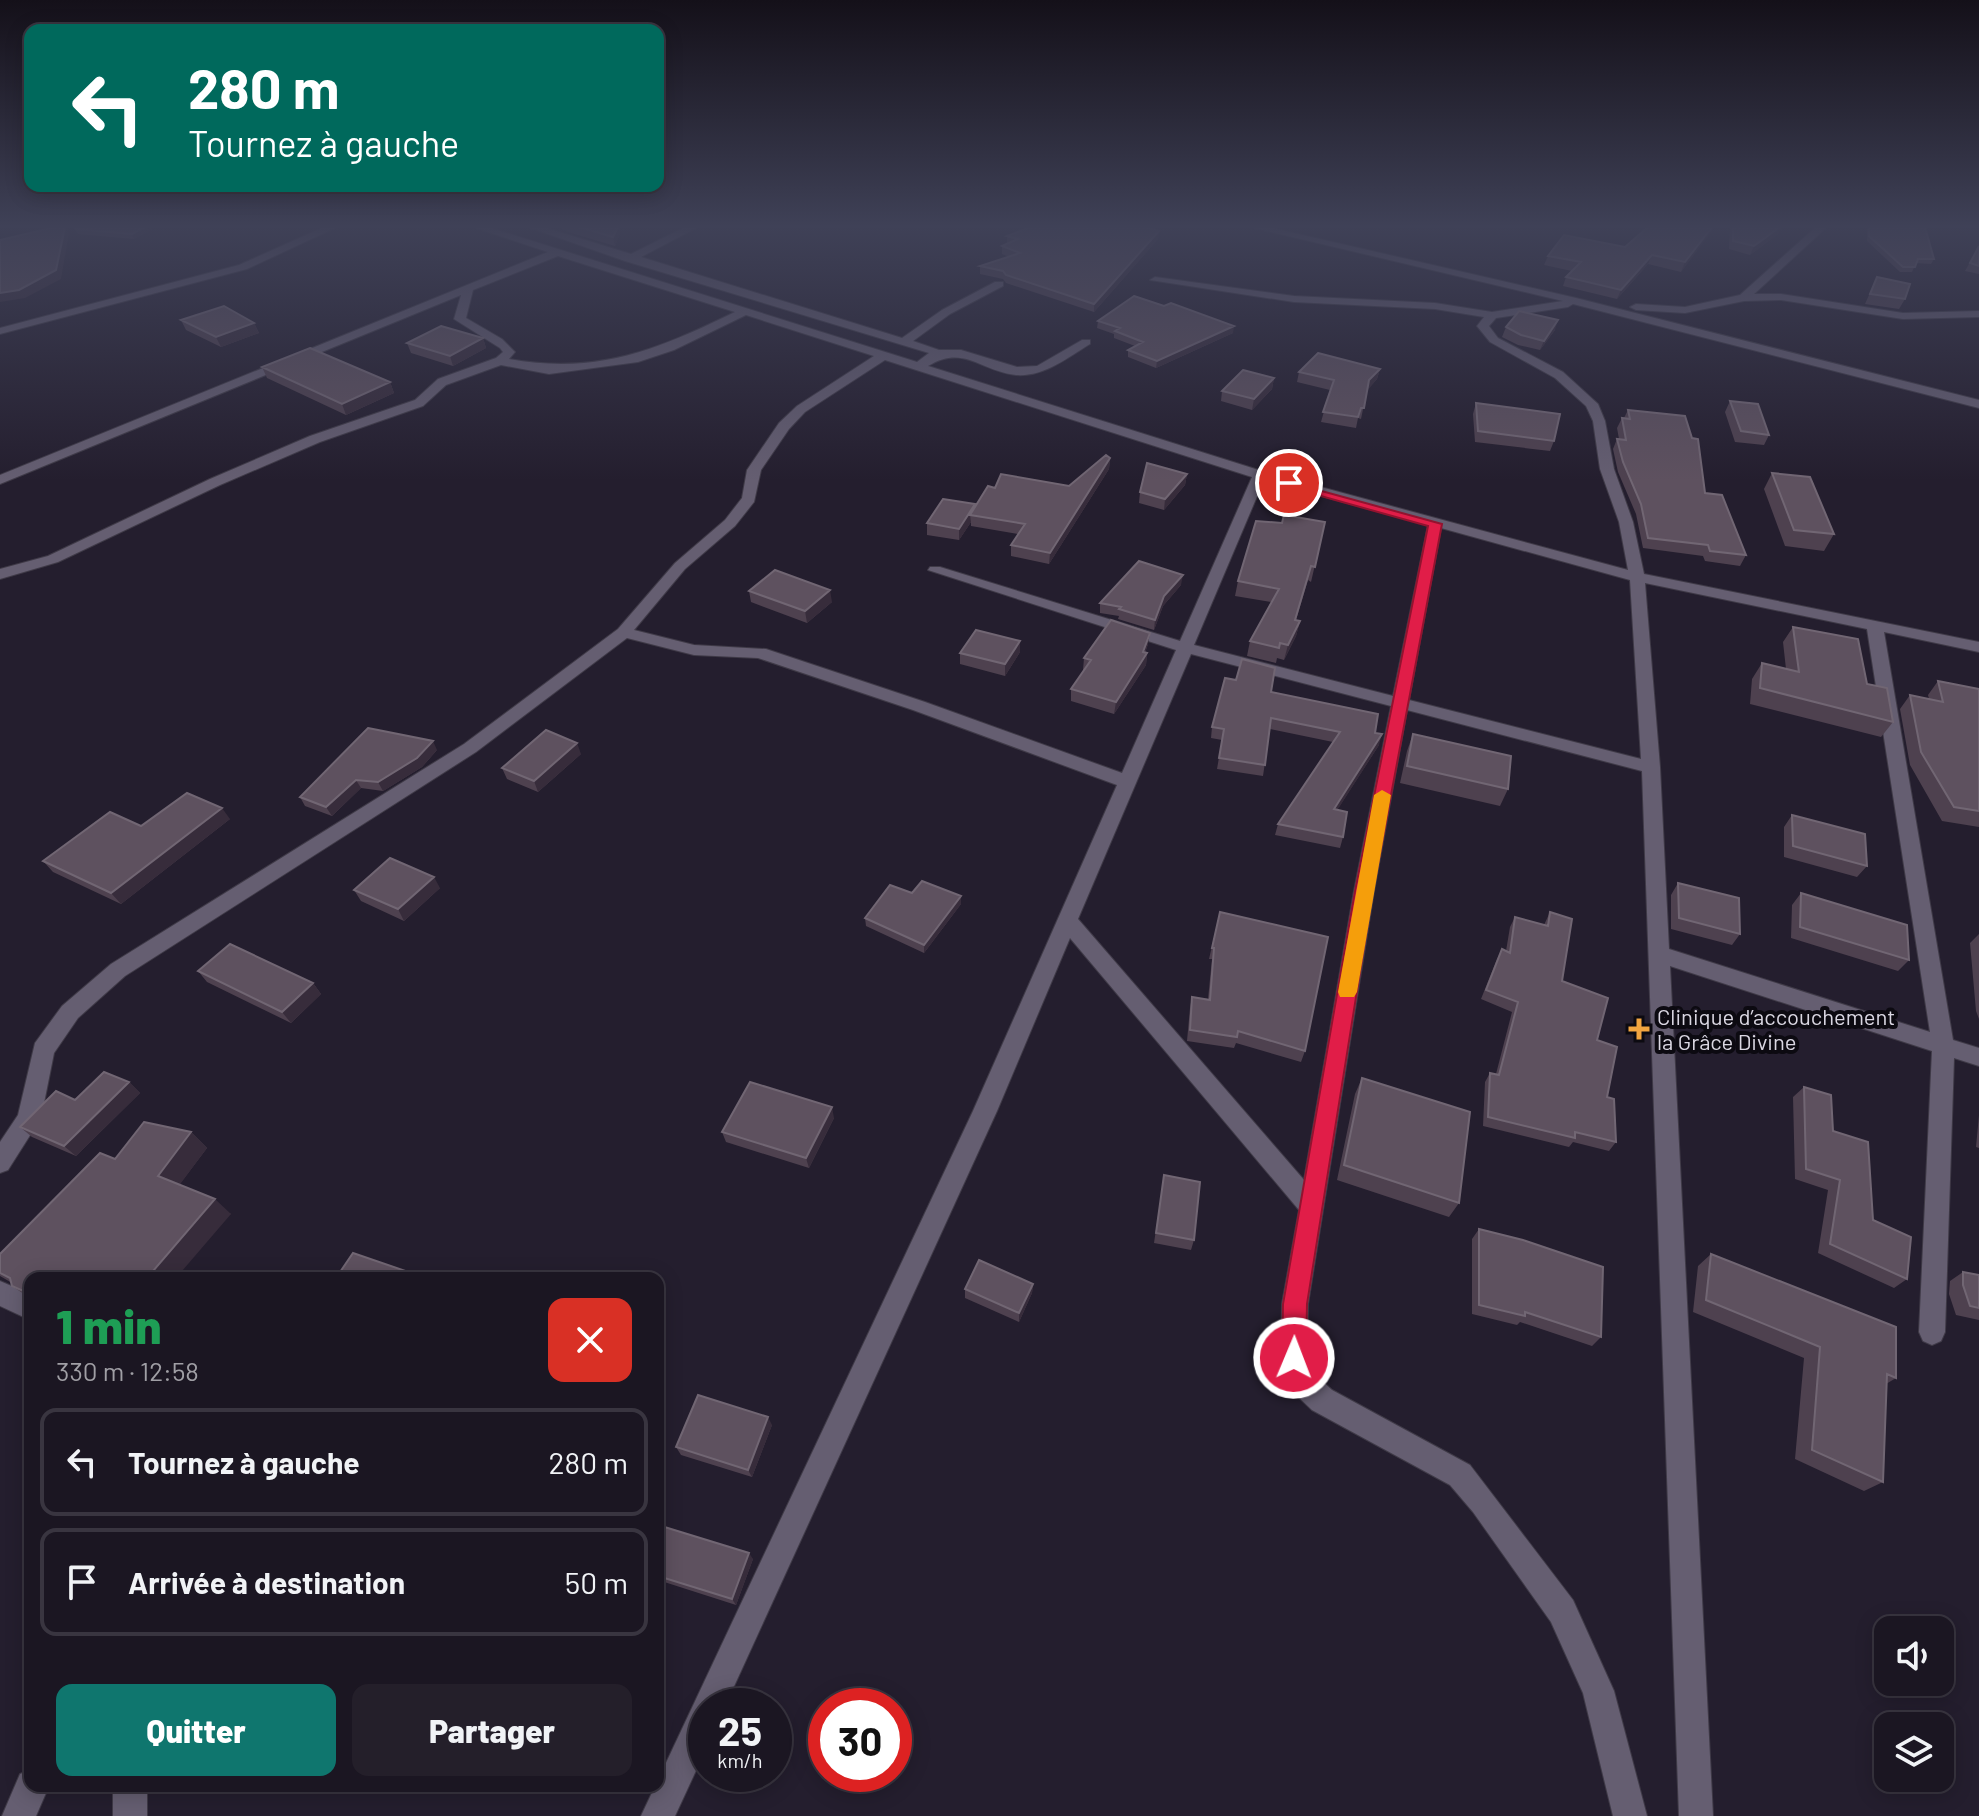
<!DOCTYPE html>
<html lang="fr">
<head>
<meta charset="utf-8">
<style>
  :root { --surface:#1b1622; --page:#241f2a; --text:#f1f3f6; --muted:#a09fa5; --line:#393540; --accent:#0f766e }
  body { margin:0; font-family:Barlow,sans-serif; background:var(--page); color:var(--text); height:100vh; display:flex; flex-direction:column; font-size:30px; white-space:nowrap }
  * { box-sizing:border-box; margin:0 }
  p { font-size:26px; color:var(--muted) }
  .icon { flex:none; width:44px; height:44px; fill:none; stroke:currentColor; stroke-width:2; stroke-linecap:round; stroke-linejoin:round }
  .map { position:relative; flex:1; overflow:hidden }
  .drawer { position:absolute; left:24px; top:1272px; width:640px; height:520px; display:flex; flex-direction:column; background:var(--surface); border-radius:16px; box-shadow:0 4px 20px #0003,0 0 0 2px var(--line) }
  .drawer>* { flex:none }
  .banner { position:absolute; left:24px; top:24px; width:640px; height:168px; border-radius:16px; box-shadow:0 4px 20px #0003,0 0 0 2px var(--line); background:#00695c; color:#fff; overflow:hidden }
  .fabs { position:absolute; left:1874px; top:1616px; display:grid; gap:16px }
  .fabs a { display:grid; place-items:center; width:80px; height:80px; border-radius:16px; background:var(--surface); box-shadow:0 4px 20px #0003,0 0 0 2px var(--line); font-size:40px }
  .speed { position:absolute; left:688px; top:1688px; display:flex; gap:16px; font-size:40px; font-weight:700; text-align:center }
  .speed>* { display:grid; place-content:center; width:104px; height:104px; border-radius:50%; background:var(--surface); box-shadow:0 4px 20px #0003,0 0 0 2px var(--line); line-height:1 }
  .speed small { font-size:20px; font-weight:400 }
  .speed .limit { border:12px solid #d22; background:#fff; color:#111 }
  .pin { position:absolute; display:grid; place-items:center; width:68px; height:68px; color:#fff; margin:-34px; border:4px solid #fff; border-radius:50%; box-shadow:0 2px 8px #0007 }
  .me { position:absolute; width:88px; margin:-44px; rotate:1deg; stroke-linejoin:round; filter:drop-shadow(0 0 6px #0008) }
  .turn { display:flex; align-items:center; gap:28px; height:168px; padding:0 32px; font-size:36px }
  .turn .icon { width:104px; height:104px; stroke-width:2.5 }
  .turn b { display:block; font-size:56px; line-height:68px }
  .round { display:grid; place-items:center; flex:none; width:84px; height:84px; border-radius:16px; background:var(--page) }
  .overview { display:flex; align-items:center; justify-content:space-between; height:136px; padding:0 32px }
  h1 { font-size:48px; font-weight:800; line-height:60px; color:#1e9e55 }
  .primary-button { display:flex; gap:16px; margin-top:auto; padding:16px 32px }
  .primary-button a { flex:1; height:92px; border-radius:16px; background:var(--accent); color:#fff; font-size:32px; font-weight:800; line-height:92px; text-align:center }
  .primary-button a+a { background:var(--page); color:var(--text) }
  ul { padding:0; list-style:none }
  li { display:flex; align-items:center; gap:24px; height:108px; margin:0 16px 12px; padding:0 16px; border:4px solid var(--line); border-radius:16px }
  li div { flex:1 }
  li b { display:block; font-size:30px }
  li em { font-style:normal }
  .map>svg:first-child { display:block }
  .lines { fill:none; stroke-linecap:round; stroke-linejoin:round }
  .minor-casing { stroke:#3f3a47; stroke-width:2 }
  .minor { fill:#655e71; fill-rule:evenodd }
  .wall { fill:#4e414f }
  .shaded-wall { fill:#372c3b }
  .building { fill:#5e515f; stroke:#716673; stroke-width:2 }
  .route { fill:#e11d48; stroke:#92132f; stroke-width:2 }
  .slow { fill:#f59e0b }
  .poi-dot { fill:#f2a540; stroke:#0c0a11; stroke-width:3 }
  .labels { text-anchor:middle; dominant-baseline:central; stroke-width:8; stroke-linejoin:round; paint-order:stroke }
  .poi-label { font-size:22px; fill:#dad7e2; stroke:#0c0a11; text-anchor:start }
</style>
</head>
<body>
<div class="map">
<svg width="1979" height="1816" viewBox="0 0 1979 1816">
  <rect width="100%" height="100%" fill="#241e2e"/>
  <g class="lines">
    <defs>
      <path id="minor" d="M324,227h13l-90,42 -247,65v-6l239,-63z
        M473,227h15l429,135 12,-9 -304,-92 -97,-34h15l88,27 54,-27h13l-57,30 261,81 40,-28 53,-28h8v4l-53,28 -37,27 26,9h22l56,17 20,-1 45,-26h8v4c-23,14 -46,33 -74,31 -36,-4 -52,-31 -88,-9l337,106 363,98 -9,-48 -19,-53 -7,-48 -7,-15 -31,-28 -65,-36 -13,-16 7,-9 -49,-8 -141,-7 -144,-22 5,-3 139,19 141,7 57,9 71,-11 -313,-74h18l308,71 403,102v8l-406,-104 -5,3 -72,11 -7,8 9,12 65,34 35,32 7,17 9,48 19,53 11,52 335,68v10l-95,-20 69,408 26,8v18l-25,-8 -9,274 -4,9 -9,4 -9,-4 -4,-9 13,-281 -262,-85 43,850h-34l-37,-1045 -235,-61 -33,181 -66,413 -1,54 5,14 20,18 138,75 103,135 41,91 33,125h-34l-30,-123 -32,-71 -78,-110 -23,-27 -138,-75 -21,-20 -10,-32 1,-54 17,-94 -229,-272 -73,173 -272,595h-19v43l-31,67h-34l332,-705 144,-326 -204,-75 -155,-52 -64,-3 -67,-17 -151,114 -351,224 -47,42 -24,35 -13,65 -33,52 -8,3v-31l18,-27 17,-72 27,-37 49,-42 353,-220 154,-115 57,-66 50,-43 17,-22 5,-28 32,-47 18,-17 77,-50 -128,-41 -72,35 -36,12 -89,12 -48,-9 -55,20 -23,21 -103,36 -100,43 -162,77 -58,17v-10l48,-13 162,-77 100,-43 105,-36 23,-21 58,-21 7,-6 -3,-4 -46,-29 7,-24 -461,189v-9l548,-223zM558,256l177,56c-78,38 -138,63 -226,47l6,-7 -13,-13 -36,-21 7,-28zM885,360l367,117 -72,164 -240,-74h-10l-2,3 248,80 -54,123 -197,-71 -159,-53 -72,-4 -60,-15 51,-61 50,-43 19,-24 7,-32 28,-41 16,-17zM1264,480l164,45 -35,171 -199,-51zM1441,528l189,52 11,179 -232,-59zM1645,583l222,46 63,403 -261,-83 -9,-182zM1191,654l200,52 -37,185 -50,289 -226,-261z
        M1816,227h11l-73,67h27l122,19 76,-2v6l-76,2 -122,-19 -37,1 -59,12 -49,-3 -6,-3 6,-3 49,3 55,-12z
        M0,1281l30,13v26l-30,-14z
        M30,1770v16h19l-13,30h-34l18,-42z
        M113,1786h34v30h-34z"/>
    </defs>
    <!-- minor casing -->
    <use href="#minor" class="minor-casing"/>
    <!-- minor -->
    <use href="#minor" class="minor"/>
  </g>
  <!-- wall -->
  <path class="wall" d="M156,227l-22,12 -56,-5 -3,-5z
    M558,227h61l1,6 -5,13 -47,-14z
    M1648,227h66l-33,45 -33,-8 -31,35 -54,-13 3,-9 6,-6 -28,-6 4,-9 77,-9z
    M1730,227h51l-3,7 -28,21 -21,-6z
    M1867,227h58l9,32 -3,5 -15,-1 -4,9h-12l-33,-31z
    M1159,231l-1,8 -64,73 -88,-29 -3,-4 -23,-5v-8l29,-9 -7,-3v-8l5,-2v-8z
    M1979,246v28l-14,-3z
    M1877,277l28,22 -6,10 -34,-5z
    M1164,306l69,27 -77,35 -28,-11v-7l7,-4 -21,-8v-4l-17,-6 1,-7z
    M181,320l73,3 5,10 -38,14 -35,-17z
    M1506,327l49,3 -15,20 -22,-5 -16,-8z
    M483,338l3,10 -33,18 -42,-13 -4,-10z
    M262,367l128,15 4,11 -48,22 -79,-37z
    M1380,369l-3,10 -10,11 -6,29 -3,-1 -2,10 -35,-6 9,-32 -33,-8 2,-10z
    M1274,378l-2,11 -20,21 -31,-9 1,-10z
    M1730,401l39,34 -5,10 -29,-3 -10,-30z
    M1476,403l78,38 -4,10 -75,-9 -2,-28z
    M1628,410l77,83 41,62 -6,11 -35,-5 -2,-5 -60,-8 -7,-34 -18,-42 -5,-23 4,-10h2l-2,-11 5,-10h2z
    M1110,458l-1,11 -60,95 -38,-8v-11l7,-11 -47,-8v-4l-12,18 -32,-5v-12l48,-19v4l20,-20 74,-2z
    M1772,473l62,61 -10,17 -39,-5 -21,-57z
    M1187,474l-2,11 -21,25 -25,-7 1,-11z
    M1325,522l-14,60 -3,-2 -12,40 4,1 -4,15 -12,24 -7,-2 -1,5 -29,-7 3,-15 21,-39 -36,-6 3,-15 44,-58z
    M1181,585l-18,21 -9,24 -36,-11 1,-3 -19,-3v-10z
    M749,591l83,11 -25,21 -56,-21z
    M1793,627l74,57 26,38 -12,15 -131,-33 2,-25 10,-16 24,6 -3,-27z
    M1020,641v11l-15,24 -45,-12v-11z
    M1148,644l-3,9h2l-1,12 -32,49 -43,-13v-12l14,-19h-2l1,-12z
    M1938,681l41,8v138l-37,-6 -32,-56 -10,-56 10,-14 19,4 -1,-4z
    M1271,692l104,41 4,12 -42,65 6,27 -3,11 -65,-13 3,-11 55,-82 -63,-13 -7,47 -46,-7 5,-29 -11,-2 1,-11z
    M1413,734l95,55 -8,17 -100,-23 7,-32z
    M437,750l-15,17 -39,24 -22,-3 -29,28 -27,-10 -5,-9z
    M581,754l-43,38 -31,-13 -5,-11z
    M1792,815l75,51 -10,11 -73,-20v-30z
    M230,819l-109,85 -68,-32 -10,-11 98,-35z
    M1678,883l62,51 -8,11 -61,-16v-34z
    M440,888l-36,33 -43,-20 -7,-11z
    M1801,893l108,67 -11,11 -107,-33 1,-33z
    M961,904l-37,49 -58,-27 -1,-8z
    M1220,912l85,139 -4,11 -65,-19 -2,5 -47,-7 3,-33 2,-11 16,2 4,-40h-3z
    M1550,912l12,69 35,59 19,102 -7,9 -36,-9 -4,5 -86,-21 2,-44 5,-9 6,1 16,-62 -31,-13 16,-40 5,-10 4,2 4,-24 5,-10 29,8z
    M1979,934v85l-3,-8 -6,-68z
    M198,971l115,12 8,11 -30,29 -84,-41z
    M1362,1078l97,125 -10,14 -112,-37 18,-86z
    M129,1082l11,11 -64,63 -44,-19 -12,-10 55,-27z
    M1804,1087l69,133 34,59 -13,9 -76,-35 10,-63 -33,-11 -2,-82z
    M1979,1115v33l-3,-1z
    M834,1118l-25,50 -83,-26 -4,-10z
    M191,1132l16,16 -28,37 52,29 -201,64v20l-18,-12v-3l-12,-7v-22l115,-95z
    M1164,1175l30,65 -3,10 -37,-7z
    M1479,1229l122,108 -9,9 -72,-24 -3,3 -45,-11v-75z
    M1711,1254l185,124 -10,6 -3,98 -19,9 -69,-32 9,-101 -111,-46 5,-46z
    M1963,1272l16,3v45l-23,-5 -7,-21 1,-13z
    M1033,1284l-1,9 -13,29 -54,-24v-9z
    M772,1425l-20,52 -71,-22 -5,-8z
    M658,1525l95,34 -17,46 -78,-25z"/>
  <!-- shaded-wall -->
  <path class="shaded-wall" d="M65,227h1l3,6 -8,46 -36,19 -25,4v-9z
    M145,227h11l-22,12 -2,-5z
    M618,227h1l1,6 -5,13 -2,-9z
    M1712,227h2l-1,3 -32,42 4,-10z
    M1781,227l-3,7 -28,21 4,-9z
    M1159,231l-1,8 -64,73v-8z
    M1652,255l-4,9 -31,35 4,-9z
    M1558,320l-3,10 -15,20 4,-9z
    M254,323l5,10 -38,14 -5,-10z
    M1234,326l-1,7 -77,35 1,-7z
    M483,338l3,10 -33,18 -3,-10z
    M1380,369l-3,10 -10,12 2,-11z
    M1274,378l-2,11 -20,21 2,-11z
    M390,382l4,11 -48,22 -4,-11z
    M1110,458l-1,11 -60,95 1,-11z
    M1187,474l-2,11 -21,25 1,-11z
    M975,504v11h-5l1,7 -12,18v-11z
    M1183,575l-2,10 -18,21 -9,24 1,-10 9,-24z
    M830,590l2,12 -25,21 -2,-12z
    M1300,621l-4,15 -12,24 4,-15z
    M1150,633l-2,11 -6,16 5,-7 -1,12 -32,49 2,-12 27,-50z
    M1020,641v11l-15,24v-12z
    M1382,734l-3,11 -48,75 3,-11z
    M433,741l4,9 -15,17 -39,24 -5,-9z
    M577,743l4,11 -43,38 -4,-11z
    M356,780l5,8 -29,28 -6,-9z
    M222,808l8,11 -109,85 -10,-11z
    M434,877l6,11 -36,33 -6,-12z
    M961,896v8l-37,49v-8z
    M313,983l8,11 -30,29 -9,-11z
    M129,1082l11,11 -64,63 -12,-10z
    M832,1107l2,11 -25,50 -3,-10z
    M191,1132l16,16 -32,43 -17,-15z
    M215,1199l16,15 -55,64h-29z
    M1033,1284l-1,9 -13,29v-9z
    M768,1417l4,8 -20,52 -4,-7z
    M749,1553l4,6 -17,46 -4,-6z"/>
  <!-- building -->
  <path class="building" d="M55,227h10l-9,43 -37,20 -19,3v-53z
    M80,227h65l-13,7 -57,-5z
    M579,227h39l-5,10z
    M1031,227h115l13,4 -65,73 -88,-29 -3,-4 -23,-5 40,-13 -18,-7 16,-7 -11,-3z
    M1648,227h64l-27,35 -33,-7 -31,35 -55,-13 15,-15 -33,-6 16,-21 61,12z
    M1733,227h47l-26,19 -21,-5z
    M1869,227h56l9,32h-16l-3,8h-12l-34,-31z
    M1979,246v20l-9,-3z
    M1877,277l33,7 -5,15 -35,-5z
    M1134,296l30,10 7,-3 63,23 -77,35 -29,-11 15,-8 -28,-11 5,-3 -22,-7z
    M224,306l30,17 -38,14 -35,-17z
    M1519,311l39,9 -14,21 -23,-6 -15,-8z
    M441,326l42,12 -33,18 -43,-13z
    M310,348l80,34 -48,22 -80,-37z
    M1318,353l62,16 -11,11 -5,28h-3l-3,9 -35,-5 11,-32 -35,-8z
    M1243,370l31,8 -20,21 -32,-8z
    M1730,401l28,3 11,31 -28,-4z
    M1476,403l84,11 -6,27 -76,-10z
    M1628,410l57,6 7,22 6,1 7,54 17,2 24,60 -36,-4 -2,-6 -60,-7 -7,-34 -18,-42 -6,-23 9,1 -4,-22 8,1z
    M1106,455l4,3 -60,95 -39,-8 14,-21 -55,-9 18,-29 7,2 6,-14 68,12z
    M1147,463l40,11 -22,25 -25,-7z
    M1772,473l38,4 24,57 -40,-4z
    M943,499l32,5 -16,25 -32,-6z
    M1284,515l41,7 -10,45 -4,-1 -16,54 5,1 -12,24 -8,-2 -1,5 -29,-7 29,-52 -41,-8 18,-60 26,2z
    M1139,561l44,14 -19,21 -9,24 -36,-11 2,-2 -21,-4z
    M775,570l55,20 -25,21 -56,-20z
    M1111,620l39,13 -7,19 4,1 -31,49 -45,-13 20,-29 -7,-2z
    M1793,627l65,12 9,45 20,4 6,34 -133,-34 2,-25 37,9z
    M976,630l44,11 -15,23 -45,-11z
    M1242,659l33,9 -4,24 107,22 -3,19 7,1 -48,75 13,3 -4,25 -65,-13 62,-92 -69,-14 -6,47 -46,-7 5,-29 -12,-2 13,-49 11,2z
    M1938,681l41,8v122l-25,-4 -33,-55 -11,-57 33,7z
    M368,728l65,13 -16,17 -39,24 -22,-2 -30,27 -26,-10z
    M546,730l31,13 -43,38 -32,-13z
    M1413,734l98,22 -3,33 -101,-23z
    M187,793l35,15 -111,85 -68,-32 67,-49 31,14z
    M1792,815l73,19 2,32 -74,-20z
    M390,858l44,19 -36,32 -44,-19z
    M922,881l39,15 -37,49 -59,-27 25,-33 22,8z
    M1678,883l61,15 1,36 -61,-16z
    M1801,893l106,32 2,35 -109,-33z
    M1220,912l108,25 -23,114 -67,-20 -1,6 -47,-7 2,-33 18,3 4,-52h-2z
    M1550,912l22,7 -10,62 46,17 -11,42 20,7 -10,50 7,2 2,43 -41,-10v6l-87,-21 2,-44 9,2 19,-73 -32,-12 16,-41 8,4 5,-36 33,9z
    M230,944l83,39 -31,29 -84,-41z
    M104,1072l25,10 -65,64 -44,-19 36,-36 19,9z
    M1362,1078l108,34 -11,91 -115,-38z
    M750,1082l82,25 -26,51 -84,-26z
    M1804,1087l27,8 2,36 35,11 5,78 38,17 -4,42 -77,-35 10,-64 -34,-11z
    M144,1122l47,10 -33,44 57,23 -68,79h-117v16l-18,-8 -2,-8 -10,-5v-19l100,-101 15,6z
    M1164,1175l36,7 -6,58 -38,-7z
    M1479,1229l44,11 80,27 -2,70 -76,-25v4l-46,-11z
    M353,1253l67,23 -1,2h-83z
    M1711,1254l185,73v51l-9,-4 -4,108 -71,-32 8,-103 -114,-47z
    M979,1260l54,24 -14,29 -54,-24z
    M1963,1272l16,3v33l-9,-2 -7,-21z
    M698,1395l70,22 -20,53 -72,-23z
    M658,1525l91,28 -17,46 -74,-23z"/>
  <!-- sky -->
  <linearGradient id="sky" x2="0" y2="1"><stop stop-color="#141019"/><stop offset="0.47" stop-color="#3f4157"/><stop offset="1" stop-color="#3f4157" stop-opacity="0"/></linearGradient>
  <rect width="1979" height="481" fill="url(#sky)"/>
  <!-- route -->
  <path class="route" d="M1285,481l157,43 -69,367 -66,413 -1,54 -4,9 -8,3 -9,-3 -3,-9 1,-54 72,-413 73,-365 -143,-40z"/>
  <!-- slow -->
  <path class="slow" d="M1382,790l9,5 -34,197 -3,5h-14l-2,-5 36,-197z"/>
  <!-- markers -->
  <path class="poi-dot" d="M1635 1017h8v8h8v8h-8v8h-8v-8h-8v-8h8z"/>
  <g class="labels">
    <!-- poi labels -->
    <g class="poi-label">
      <text x="1657" y="1016">Clinique d’accouchement<tspan x="1657" dy="25">la Grâce Divine</tspan></text>
    </g>
  </g>
</svg>
<div class="fabs">
<a><svg class="icon" aria-label="sound" viewBox="0 0 24 24"><path d="M4 9h4l5-4v14l-5-4H4zM17 9q2 3 0 6"/></svg></a>
<a><svg class="icon" aria-label="layers" viewBox="0 0 24 24"><path d="M12 4l9 5-9 5-9-5zM3 14l9 5 9-5"/></svg></a>
</div>
<div class="speed"><div>25<small>km/h</small></div><div class="limit">30</div></div>
<div class="pin" style="left:1289px;top:483px;background:#d93025"><svg class="icon" aria-label="arrive" viewBox="0 0 24 24"><path d="M6 21V4h12l-3 4 3 4H6"/></svg></div>
<svg class="me" style="left:1294px;top:1358px" viewBox="-20 -20 40 40"><circle r="17" fill="#e11d48" stroke="#fff" stroke-width="3"/><path d="M0-11L8 9 0 5-8 9z" fill="#fff"/></svg>
<div class="banner">
<div class="turn"><svg class="icon" aria-label="left" viewBox="0 0 24 24"><path d="M17 20v-9H6M10 6l-5 5 5 5"/></svg><div><b>280 m</b>Tournez à gauche</div></div>
</div>
<section class="drawer">
<div class="overview"><div><h1>1 min</h1><p>330 m · 12:58</p></div><a class="round" style="background:#d93025;color:#fff"><svg class="icon" aria-label="close" viewBox="0 0 24 24"><path d="M6 6l12 12M18 6L6 18"/></svg></a></div>
<ul>
<li><svg class="icon" aria-label="left" viewBox="0 0 24 24"><path d="M17 20v-9H6M10 6l-5 5 5 5"/></svg><div><b>Tournez à gauche</b></div><em>280 m</em></li>
<li><svg class="icon" aria-label="arrive" viewBox="0 0 24 24"><path d="M6 21V4h12l-3 4 3 4H6"/></svg><div><b>Arrivée à destination</b></div><em>50 m</em></li>
</ul>
<div class="primary-button"><a>Quitter</a><a>Partager</a></div>
</section>
</div>
</body>
</html>
